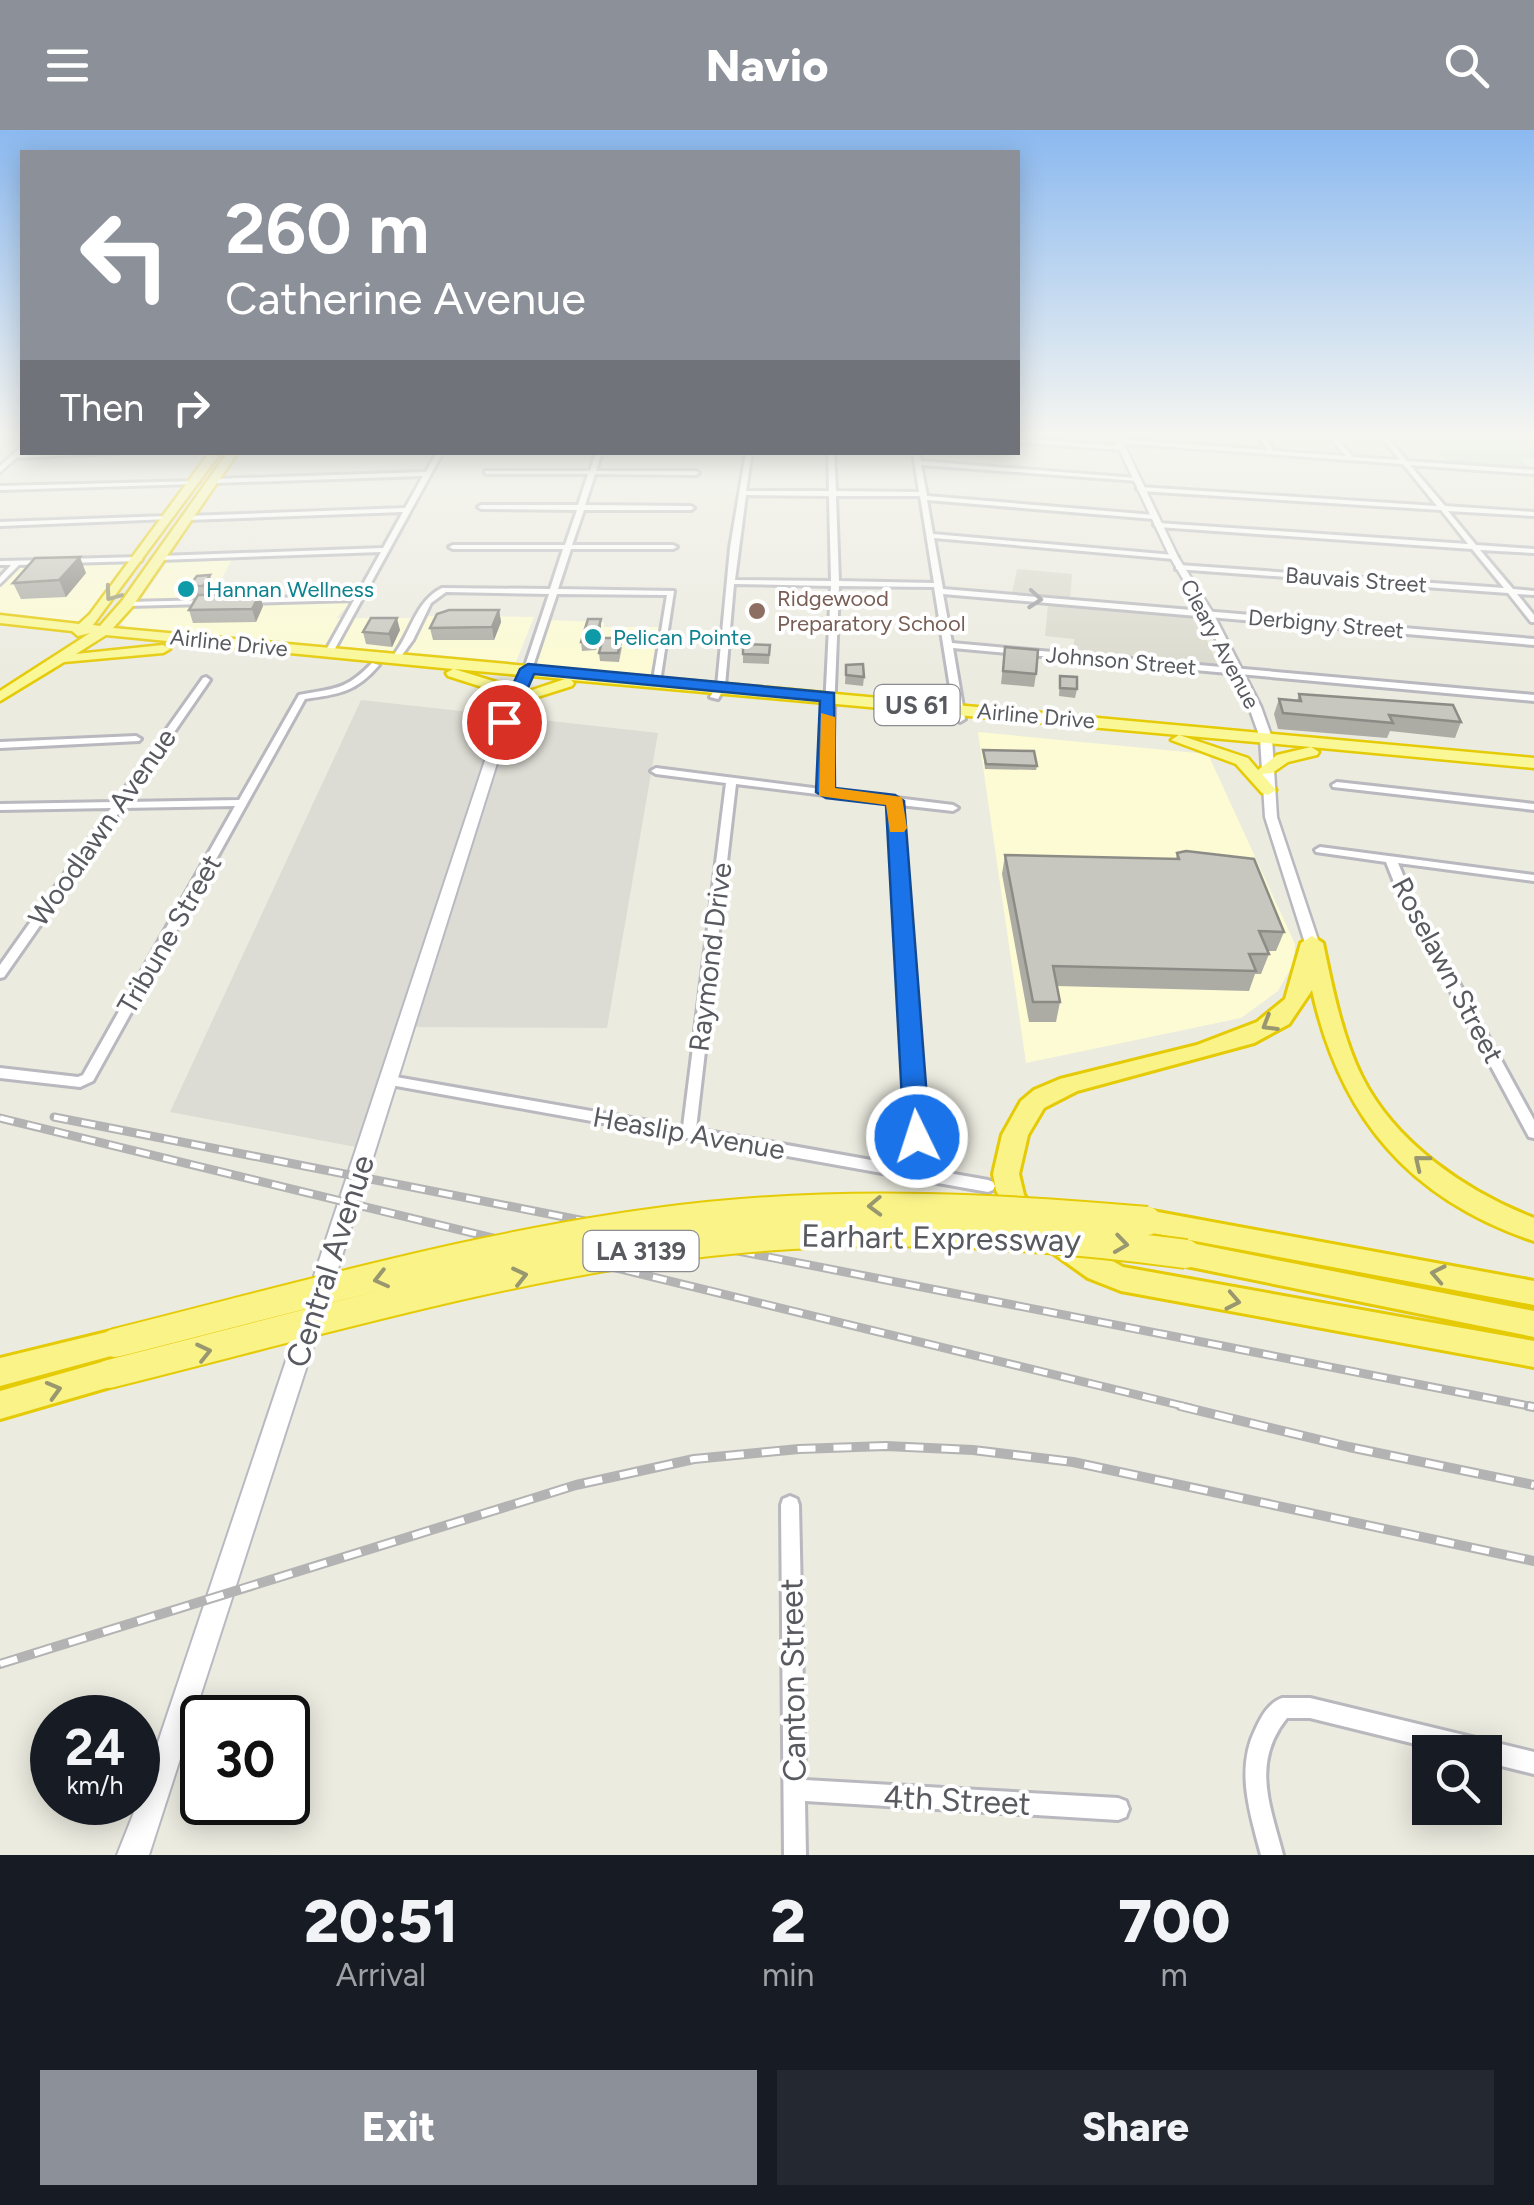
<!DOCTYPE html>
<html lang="en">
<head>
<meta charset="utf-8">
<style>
  :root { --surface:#171b24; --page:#242831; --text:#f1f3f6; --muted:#9ea1a6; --accent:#8c9099 }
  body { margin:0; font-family:Figtree,sans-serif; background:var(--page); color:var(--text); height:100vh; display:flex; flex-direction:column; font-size:38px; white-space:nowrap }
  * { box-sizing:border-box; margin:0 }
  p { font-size:32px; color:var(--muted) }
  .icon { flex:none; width:55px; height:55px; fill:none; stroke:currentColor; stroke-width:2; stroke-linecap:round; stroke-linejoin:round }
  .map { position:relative; height:1725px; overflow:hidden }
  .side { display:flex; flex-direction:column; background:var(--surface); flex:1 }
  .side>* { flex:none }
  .top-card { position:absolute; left:20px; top:20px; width:1000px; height:305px; border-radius:0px; box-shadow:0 5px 25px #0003; background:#8c9099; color:#fff; overflow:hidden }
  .controls { position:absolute; left:1412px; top:1605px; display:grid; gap:20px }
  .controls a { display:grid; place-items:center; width:90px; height:90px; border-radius:0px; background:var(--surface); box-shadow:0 5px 25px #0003; font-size:50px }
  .speed { position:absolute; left:30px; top:1565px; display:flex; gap:20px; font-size:50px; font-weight:700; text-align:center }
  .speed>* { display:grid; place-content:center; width:130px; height:130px; border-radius:50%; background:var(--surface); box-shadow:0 5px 25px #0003; line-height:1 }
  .speed small { font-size:25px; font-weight:400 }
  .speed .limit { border:5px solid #111; border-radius:15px; background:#fff; color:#111 }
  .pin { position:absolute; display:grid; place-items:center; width:85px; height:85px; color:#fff; margin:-42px; border:5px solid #fff; border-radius:50%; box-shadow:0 2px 10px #0007 }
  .me { position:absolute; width:110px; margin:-55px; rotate:356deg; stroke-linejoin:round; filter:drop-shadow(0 0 8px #0008) }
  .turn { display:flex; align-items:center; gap:35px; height:210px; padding:0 40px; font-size:45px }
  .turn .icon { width:130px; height:130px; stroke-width:2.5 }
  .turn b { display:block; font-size:70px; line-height:85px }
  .then { display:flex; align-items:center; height:95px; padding:0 40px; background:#0003; gap:20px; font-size:38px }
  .eta { display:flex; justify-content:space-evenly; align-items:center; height:170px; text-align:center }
  .eta b { font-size:60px; font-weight:800; line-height:70px }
  .action { display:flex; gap:20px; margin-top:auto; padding:20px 40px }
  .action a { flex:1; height:115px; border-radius:0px; background:var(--accent); color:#fff; font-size:40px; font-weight:800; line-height:115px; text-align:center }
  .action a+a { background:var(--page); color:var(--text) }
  header { display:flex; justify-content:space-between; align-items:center; height:130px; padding:0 40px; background:var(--accent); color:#fff; font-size:45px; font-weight:800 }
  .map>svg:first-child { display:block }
  .commercial { fill:#fcfbd3 }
  .industrial { fill:#dcdcd4 }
  .education { fill:#dbdace }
  .green { fill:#bce3c4 }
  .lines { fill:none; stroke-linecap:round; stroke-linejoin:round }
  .minor-casing { stroke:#b8b8be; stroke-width:6 }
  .tertiary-casing { stroke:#b8b8be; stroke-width:5 }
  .secondary-casing { stroke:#b9bac1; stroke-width:4 }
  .trunk-casing { stroke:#e5ca06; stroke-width:5 }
  .motorway-casing { stroke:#e5ca06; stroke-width:6 }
  .minor { fill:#fff; fill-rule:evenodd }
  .tertiary { fill:#fff; fill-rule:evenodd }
  .secondary { fill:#fff; fill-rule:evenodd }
  .trunk { fill:#faf896; fill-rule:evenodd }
  .motorway { fill:#faf388; fill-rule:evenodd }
  .rail-far1-casing { stroke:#b3b3b4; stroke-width:9 }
  .rail-casing { stroke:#b3b3b4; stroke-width:10 }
  .rail-far1 { stroke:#fff; stroke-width:5; stroke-dasharray:14; stroke-linecap:butt }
  .rail { stroke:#fff; stroke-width:6; stroke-dasharray:18; stroke-linecap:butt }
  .motorway-bridge-casing { stroke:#e5ca06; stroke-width:32; stroke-linecap:butt }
  .motorway-bridge { stroke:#faf388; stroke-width:28 }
  .wall { fill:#acaba4 }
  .shaded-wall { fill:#8c8b86 }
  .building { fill:#c8c7bf; stroke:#8c8b86; stroke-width:2.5 }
  .oneway { stroke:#999976 }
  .oneway2 { stroke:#9b9ca0 }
  .oneway3 { stroke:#999770 }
  .route { fill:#1a73e8; stroke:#114b97; stroke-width:2.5 }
  .slow { fill:#f59e0b }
  .culture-dot { fill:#0f9aa8; stroke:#fff; stroke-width:4 }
  .education-dot { fill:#8d6e63; stroke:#fff; stroke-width:4 }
  .labels { text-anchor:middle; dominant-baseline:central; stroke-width:8; stroke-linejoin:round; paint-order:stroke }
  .far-street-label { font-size:22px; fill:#585a60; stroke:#fff }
  .far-culture-label { font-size:22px; fill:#0d838f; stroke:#fff; text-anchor:start }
  .far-education-label { font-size:22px; fill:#785e54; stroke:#fff; text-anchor:start }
  .shield { fill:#fff; stroke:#8a8c90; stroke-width:2.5 }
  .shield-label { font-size:25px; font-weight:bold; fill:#585a60 }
  .street-label { font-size:28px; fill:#585a60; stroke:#fff }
  .near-street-label { font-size:32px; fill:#585a60; stroke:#fff }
</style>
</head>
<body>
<header><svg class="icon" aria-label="menu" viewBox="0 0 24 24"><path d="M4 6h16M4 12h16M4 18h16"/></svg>Navio<svg class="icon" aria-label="search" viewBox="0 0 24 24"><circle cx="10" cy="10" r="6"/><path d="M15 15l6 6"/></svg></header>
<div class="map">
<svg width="1534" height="1725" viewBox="0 0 1534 1725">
  <rect width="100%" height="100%" fill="#ebebe0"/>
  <!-- commercial -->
  <path class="commercial" d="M233,428l-22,40 -71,2 28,-39z
    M129,431l-44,59 -9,2 -76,-7v-29l20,-21z
    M349,469l3,2 -16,17h74l72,-7 -1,5 53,1 -18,45 -317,-28 -73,-7 -6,-4 13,-17z
    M547,490l57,2v5h57l-10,47 -11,2 -104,-10z
    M978,602l230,22 87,190 -1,19 -16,28 -37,27 -215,45z"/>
  <!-- industrial -->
  <path class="industrial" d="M361,570l297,33 -51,295 -195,-1 -35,124 -207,-39z"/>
  <!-- education -->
  <path class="education" d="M1017,439l55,5 -2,25 -58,-6z
    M1048,474l149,13 21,49 -144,-13v-14l-29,-3z"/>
  <!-- green -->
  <path class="green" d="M1423,304h111v24h-13l8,11 -80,-6z"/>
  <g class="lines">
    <defs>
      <path id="minor" d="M1258,304h6l9,17 73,5 -19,-22h6l20,23 47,3 -21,-26h6l22,27 127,9v4l-124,-9 35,41 89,6v4l-86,-5 28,34 58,4v4l-54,-3 33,39 21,2v4l-17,-1 17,21v7h-3l-23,-29 -332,-24v-4h3l325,23 -32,-39 -314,-22 -4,-2 4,-2 310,21 -27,-34 -301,-19 -3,-2 3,-2 297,19 -34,-42 -284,-21 -3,-2 3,-2 148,11z
        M1018,308l103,8 3,2 -3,2 -103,-8z
        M18,320h4l-1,4 112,-2 -117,6 -16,14v-6z
        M437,322h6l-111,202 -7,-2 29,-52 -107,3 -4,-2 4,-2 110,-4 24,-43 -221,8 -4,-2 4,-2 223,-8 20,-36 -215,8 -4,-2 4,-2 217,-8 18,-32 -209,7 -3,-2 3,-2 212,-7z
        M596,322h6l-6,19h100l3,2 -3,2 -101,-1 -10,31 106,1 3,2 -3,2h-107l-12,35h101l4,2 -4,2h-102l-13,40 116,2 -14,91 -7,-2 14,-85 -110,-1 -25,75 -4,3 -4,-3 25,-75 -103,-2 -15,11 -18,37 -14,19h-6l-1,-2c19,-22 22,-55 50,-69l108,1 13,-40h-110l-4,-2 4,-2h112l12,-35 -96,-1 -3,-2 3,-2h97l10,-31h-101l-2,-1v-2h105z
        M746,322h6l-6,39h83l-1,-39h6l2,39 83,1 -6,-40h6l2,9 215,17 3,2 -1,1 -217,-16 6,31 227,19 4,2 -4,2 -227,-19 6,34 241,21 4,2 -4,2 -240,-21 9,51 591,50v6l-591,-51 9,49 582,52v6l-581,-53 12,71 -5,3 -5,-3 -21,-132 -95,-1 -8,204 122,15 5,3 -5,3 -53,-6 26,364 62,11 5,2 2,4 -2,4 -5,2 -603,-108 -2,-3 2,-3 5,-2 293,51 43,-344 -70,-9 -5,-3 5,-3 165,21 10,-203 -97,-2 -9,102 -7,13 -8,-2 7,-11 13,-138zM746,365l83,1 2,85 -96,-1zM836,366h84l14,87 -95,-2zM736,654l154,19 21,364 -215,-38z
        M198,351l1,1 -3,2 -196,6v-4z
        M167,386l2,1v2l-169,7v-4z
        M138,427l4,2 -1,2 -76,2 -4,-2 4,-2z
        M45,430h3v4l-29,1 -19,19v-7l11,-12h-11v-4z
        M210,470v4h-3l-80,2 -4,-2 4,-2z
        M372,533l7,2c-23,27 -39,29 -74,34l-212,382 -13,6 -80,-9v-10l78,9 5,-2 152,-269 -113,2 -118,169 -4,1v-13l111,-157 -111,2v-6l115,-2 88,-124 3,-1 4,3 -84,122 113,-2 60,-105c36,-7 46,-4 73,-32z
        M136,606l5,3 -2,2 -139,7v-6z
        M1337,652l197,22v6l-201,-23 -1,-2z
        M1320,717l214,28v6l-136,-18 14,34 122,223v18l-5,-1 -129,-240 -14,-35 -70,-10 -1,-2z
        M790,1366l7,3 2,6 6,275 313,18 8,3 3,8 -3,8 -8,3 -313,-19 1,54h-22l-3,-350 2,-6z
        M1282,1568h28l224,54v22l-49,-12v-10h-37l-138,-34h-23c-36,45 -17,87 -4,137h-22c-11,-42 -26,-86 -5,-127 6,-13 13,-25 26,-30z"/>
      <path id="tertiary" d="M1112,304h7l59,123 35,56 48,94 11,31 5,79 42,126 -2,3 -5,2 -7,-5 -40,-126 -5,-79 -11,-31 -46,-94 -33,-56z"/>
      <path id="secondary" d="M524,536l10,3 -19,37 -185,588 -3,7 -8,3 -8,-3 -3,-7 195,-588z
        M311,1179l8,3 3,7 -173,536h-32l21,-53 162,-483 3,-7z"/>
      <path id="trunk" d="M210,322h11l-128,173 7,1 22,-25 106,-149h10l-106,155 -19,21 1421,130v10l-223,-21 8,5 -2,3 -29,7 -16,11 -10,1 14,16 -8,5 -6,-2 -26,-29 -65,-24 8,-5 69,23 10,12 19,-15 34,-8 -740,-67 3,3 -2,3 -41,13 -22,11 -7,-4 8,-7 -15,-8 -47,-15 -2,-3 7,-4 -347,-34 -30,19 87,-9 7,4 -7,4 -99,9 -64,39v-10l90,-58 -12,3 -6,-5 -72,-8v-8l79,9 11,-10zM454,539l111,10 -45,15 -14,-9z"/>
      <path id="motorway" d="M1312,806l11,7c9,43 19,94 39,134 33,66 105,115 172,141v23c-125,-42 -194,-124 -222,-251l-23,34 -35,19 -177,48 -33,17 -16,27 -9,39 5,21 18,23 -4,8 -10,3 -10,-3 -11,-13 -11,-23 -3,-16 9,-39 19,-34 13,-11 26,-11 137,-34 60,-23 28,-23 16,-56z
        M1147,1080l387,71v24l-387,-73 -10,-3 -4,-8 4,-8z
        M1053,1097l70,40 411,74v26l-413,-76 -33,-13 -45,-32 -4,-8 4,-8z
        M1186,1112l348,69v26l-348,-71 -10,-4 -4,-8 4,-8z
        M115,1200l11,4 4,9 -4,9 -126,34v-28z
        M109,1230l11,4 4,10 -4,10 -120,35v-28z"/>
    </defs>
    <!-- minor casing -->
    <use href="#minor" class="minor-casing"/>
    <!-- tertiary casing -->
    <use href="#tertiary" class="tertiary-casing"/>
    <!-- secondary casing -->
    <use href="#secondary" class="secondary-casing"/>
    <!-- trunk casing -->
    <use href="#trunk" class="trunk-casing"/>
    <!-- motorway casing -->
    <use href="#motorway" class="motorway-casing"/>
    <!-- minor -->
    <use href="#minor" class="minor"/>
    <!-- tertiary -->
    <use href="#tertiary" class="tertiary"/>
    <!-- secondary -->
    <use href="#secondary" class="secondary"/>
    <!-- trunk -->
    <use href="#trunk" class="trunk"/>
    <!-- motorway -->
    <use href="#motorway" class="motorway"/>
    <defs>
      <path id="rail-far1" d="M54,987l1480,290
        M0,988l1191,290"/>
      <path id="rail" d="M1180,1276l169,41 185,38
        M1528,1276l6,1
        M0,1534l576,-179 118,-26 105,-10 87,-3 87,4 100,12 461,99"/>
    </defs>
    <!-- rail-far1 casing -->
    <use href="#rail-far1" class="rail-far1-casing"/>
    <!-- rail casing -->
    <use href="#rail" class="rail-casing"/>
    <!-- rail-far1 -->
    <use href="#rail-far1" class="rail-far1"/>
    <!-- rail -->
    <use href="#rail" class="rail"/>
    <defs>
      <path id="motorway-bridge" d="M115,1213c196,-49 391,-106 593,-127 146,-15 293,-8 439,5
        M109,1244c198,-49 397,-109 600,-132 159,-18 319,-9 477,12"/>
    </defs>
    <!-- motorway-bridge casing -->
    <use href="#motorway-bridge" class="motorway-bridge-casing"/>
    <!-- motorway-bridge -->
    <use href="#motorway-bridge" class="motorway-bridge"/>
  </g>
  <!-- wall -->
  <path class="wall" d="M86,443l-20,24 -45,2 -8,-16z
    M212,453l-6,11h-14l-3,-8z
    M263,476l-7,16 -63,1 -4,-13z
    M499,480l2,12 -7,18h-61l-3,-12z
    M601,497l-5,23 -14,1 -1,-9z
    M400,500l-8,17 -26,-3 -3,-12z
    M743,514l27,1 -1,19 -26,-1z
    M622,517l-3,15 -19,-1 -1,-8z
    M1005,517l31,27 -2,13 -33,-3z
    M846,535l18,12 -1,9 -18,-2z
    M1060,546l17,13 -2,9 -16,-2z
    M1299,564l162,28 -6,16 -65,-7 -3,7 -109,-9 -4,-15 5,-15 18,2z
    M983,620l54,16 -1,4 -51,-1z
    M1177,723l107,79 -8,19h-9l2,3 -8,20h-6l-6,17 -192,-5 3,16 -4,20h-27l-27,-148 3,-19 171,4z"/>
  <!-- shaded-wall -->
  <path class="shaded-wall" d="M80,427l6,16 -20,24 -7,-17z
    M210,445l2,8 -6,11 -3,-8z
    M260,464l3,12 -7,16 -4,-13z
    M499,480l2,12 -7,18 -2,-13z
    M397,488l3,12 -8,17 -3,-13z
    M601,489v8l-5,23 -1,-8z"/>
  <!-- building -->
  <path class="building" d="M80,427l-21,23 -46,3 22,-25z
    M210,445l-7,11h-14l8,-10z
    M260,464l-8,15 -63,1 9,-15z
    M449,480h50l-7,17 -62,1 7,-14z
    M371,488h26l-8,16 -26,-2z
    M588,489h13l-6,23h-14z
    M603,508h19l-4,15h-19z
    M743,514l27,1 -1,10 -26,-1z
    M1005,517l33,3 -2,24 -33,-3z
    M863,534l1,13 -18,-2v-10z
    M1060,546l17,1v12l-17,-1z
    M1299,564l154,11 8,17 -72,-7 4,8 -110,-10 -4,-14 22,2z
    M983,620l51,1 3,15 -51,-2z
    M1186,721l68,8 30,73 -25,-1 10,23h-20l7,17 -203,-5 7,36h-27l-28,-147 174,4 -2,-6z"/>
  <!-- one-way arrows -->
  <defs><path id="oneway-chevron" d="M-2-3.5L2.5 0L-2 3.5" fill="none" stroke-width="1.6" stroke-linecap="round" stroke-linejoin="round" transform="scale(2.5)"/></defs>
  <use class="oneway" href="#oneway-chevron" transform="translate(112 464) rotate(126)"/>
  <use class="oneway2" href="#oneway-chevron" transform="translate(1035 469) rotate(5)"/>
  <g class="oneway3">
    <use href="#oneway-chevron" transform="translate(1269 894) rotate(149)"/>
    <use href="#oneway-chevron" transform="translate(1421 1032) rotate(-141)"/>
    <use href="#oneway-chevron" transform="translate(875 1076) rotate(178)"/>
    <use href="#oneway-chevron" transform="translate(1121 1114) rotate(8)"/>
    <use href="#oneway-chevron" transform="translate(1438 1144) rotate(-169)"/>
    <use href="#oneway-chevron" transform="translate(520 1146) rotate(-13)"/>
    <use href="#oneway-chevron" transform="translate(381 1149) rotate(166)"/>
    <use href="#oneway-chevron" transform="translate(1233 1171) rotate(11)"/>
    <use href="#oneway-chevron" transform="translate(204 1222) rotate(-13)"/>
    <use href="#oneway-chevron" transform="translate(54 1260) rotate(-16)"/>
  </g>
  <!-- sky -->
  <linearGradient id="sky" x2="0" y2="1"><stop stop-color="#8bb9f0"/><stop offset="0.56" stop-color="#f6f6f1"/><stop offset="1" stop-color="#f6f6f1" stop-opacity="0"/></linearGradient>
  <rect width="1534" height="545" fill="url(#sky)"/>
  <!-- route -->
  <path class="route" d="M528,534l306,29 1,95 60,7 9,6 26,336 -4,7h-18l-4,-7 -18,-332 -60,-7 -10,-6 4,-91 -286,-27 -21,48 -15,3 -2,-3 24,-53z"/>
  <!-- slow -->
  <path class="slow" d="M821,583l14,4v71l67,9 5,31 -3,4h-14l-4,-27 -67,-9z"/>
  <!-- markers -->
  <g class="culture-dot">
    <circle cx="186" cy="459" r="10"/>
    <circle cx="593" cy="507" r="10"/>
  </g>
  <circle class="education-dot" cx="757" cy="481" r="10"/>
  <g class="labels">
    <!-- far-street labels -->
    <g class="far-street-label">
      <text transform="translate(1356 450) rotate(4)">Bauvais Street</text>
      <text transform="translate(1326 494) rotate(5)">Derbigny Street</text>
      <text transform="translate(229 513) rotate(6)">Airline Drive</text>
      <text transform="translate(1220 514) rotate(62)">Cleary Avenue</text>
      <text transform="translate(1121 531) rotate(5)">Johnson Street</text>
      <text transform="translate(1036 586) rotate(5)">Airline Drive</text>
    </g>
    <!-- far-culture labels -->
    <g class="far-culture-label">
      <text x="206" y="459">Hannan Wellness</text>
      <text x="613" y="507">Pelican Pointe</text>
    </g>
    <!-- far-education labels -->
    <g class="far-education-label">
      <text x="777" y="468">Ridgewood<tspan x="777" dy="25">Preparatory School</tspan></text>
    </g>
    <!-- shield labels -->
    <g class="shield">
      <rect x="874.5" y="555" width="85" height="40" rx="8"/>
      <rect x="583.5" y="1101" width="115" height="40" rx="8"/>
    </g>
    <g class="shield-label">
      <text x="917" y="575">US 61</text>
      <text x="641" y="1121">LA 3139</text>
    </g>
    <!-- street labels -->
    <g class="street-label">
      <text transform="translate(102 697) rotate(-55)">Woodlawn Avenue</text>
      <text transform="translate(169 804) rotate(-60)">Tribune Street</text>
      <text transform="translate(710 827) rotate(-83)">Raymond Drive</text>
      <text transform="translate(1448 840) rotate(62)">Roselawn Street</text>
      <text transform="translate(689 1003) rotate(10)">Heaslip Avenue</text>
    </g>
    <!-- near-street labels -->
    <g class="near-street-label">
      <text transform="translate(941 1108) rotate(1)">Earhart Expressway</text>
      <text transform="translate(330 1131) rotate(-72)">Central Avenue</text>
      <text transform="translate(793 1550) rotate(-91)">Canton Street</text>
      <text transform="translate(957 1670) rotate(3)">4th Street</text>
    </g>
  </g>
</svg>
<div class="controls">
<a><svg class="icon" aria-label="search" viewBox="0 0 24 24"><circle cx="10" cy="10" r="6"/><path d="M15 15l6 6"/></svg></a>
</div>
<div class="speed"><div>24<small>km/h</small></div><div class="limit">30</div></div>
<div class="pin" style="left:504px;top:592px;background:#d93025"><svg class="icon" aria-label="arrive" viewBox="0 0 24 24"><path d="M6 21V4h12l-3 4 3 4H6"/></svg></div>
<svg class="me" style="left:917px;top:1007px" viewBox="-20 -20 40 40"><circle r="17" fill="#1a73e8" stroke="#fff" stroke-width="3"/><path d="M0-11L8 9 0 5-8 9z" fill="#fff"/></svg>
<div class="top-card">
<div class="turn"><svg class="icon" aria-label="left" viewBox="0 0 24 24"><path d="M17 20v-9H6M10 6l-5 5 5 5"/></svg><div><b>260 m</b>Catherine Avenue</div></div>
<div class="then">Then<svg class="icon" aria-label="right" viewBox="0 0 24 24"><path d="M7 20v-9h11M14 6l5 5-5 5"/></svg></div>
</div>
</div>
<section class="side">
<div class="eta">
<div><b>20:51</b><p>Arrival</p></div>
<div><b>2</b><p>min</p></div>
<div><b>700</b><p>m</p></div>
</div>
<div class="action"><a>Exit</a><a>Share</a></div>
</section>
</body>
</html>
